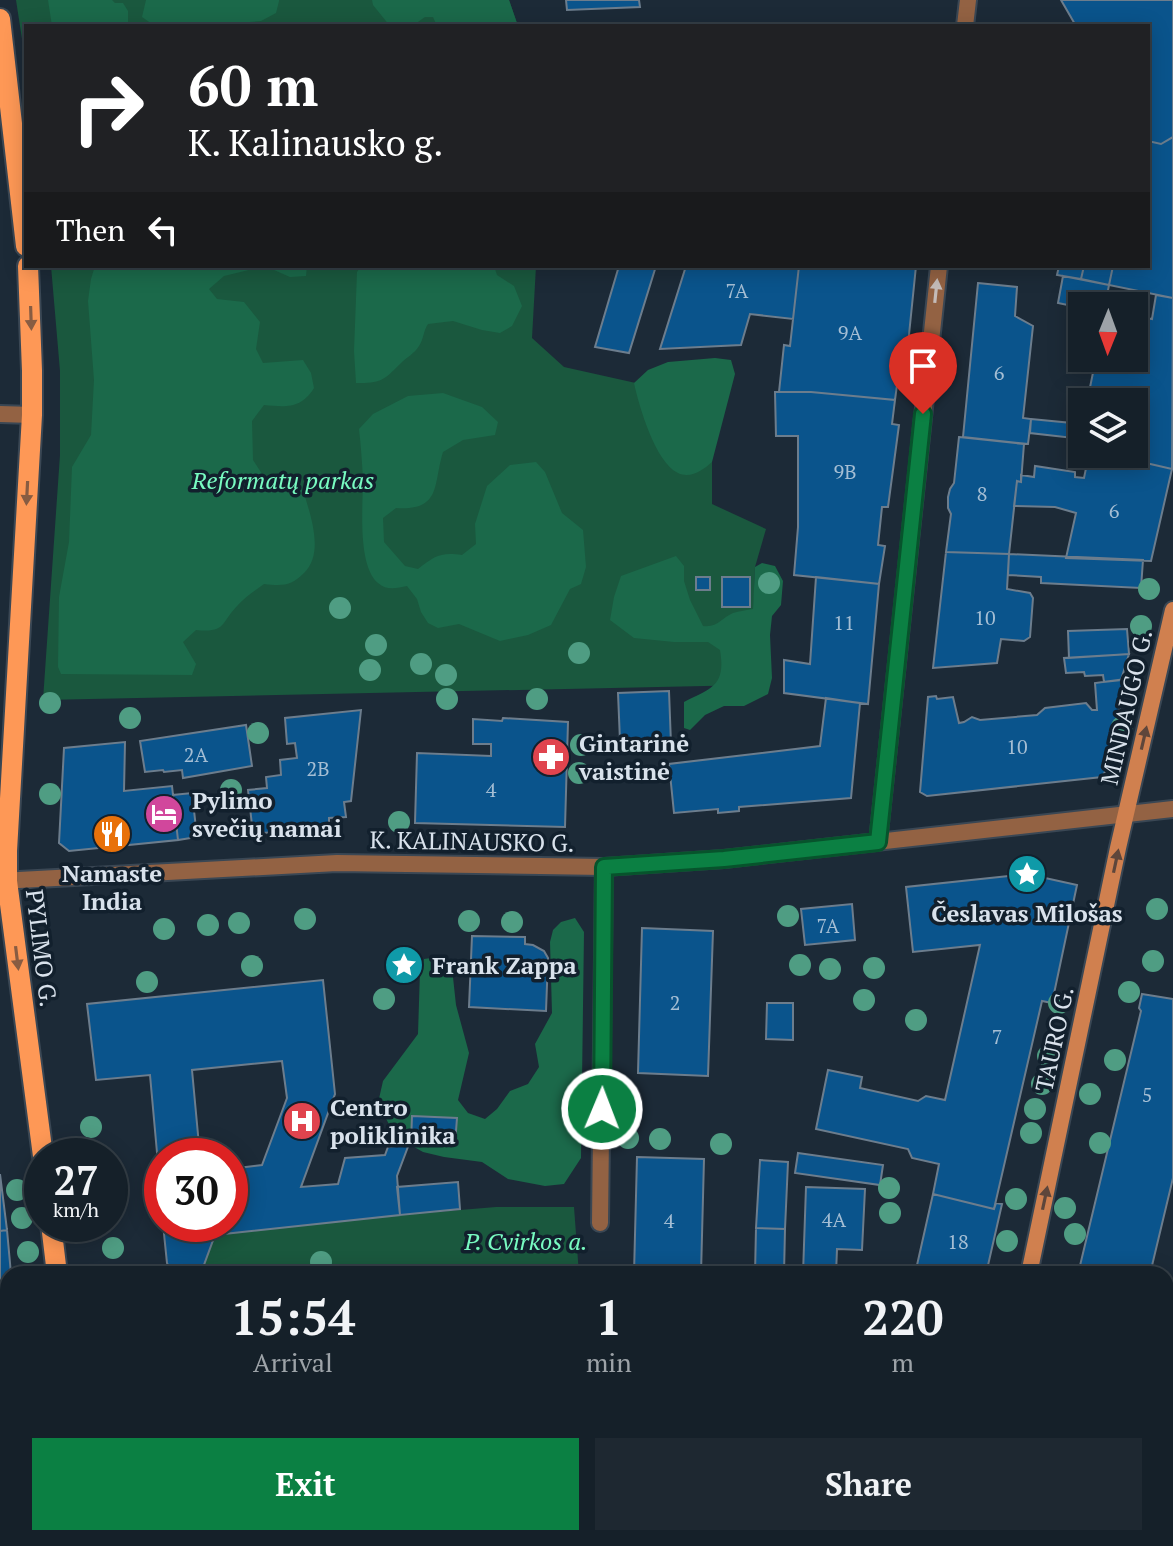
<!DOCTYPE html>
<html lang="en">
<head>
<meta charset="utf-8">
<style>
  :root { --surface:#152029; --page:#1e2831; --text:#f1f3f6; --muted:#9da3a8; --line:#343e46; --accent:#0b8043 }
  body { margin:0; font-family:"PT Serif",serif; background:var(--page); color:var(--text); height:100vh; display:flex; flex-direction:column; font-size:30px; white-space:nowrap }
  * { box-sizing:border-box; margin:0 }
  p { font-size:26px; color:var(--muted) }
  .icon { flex:none; width:44px; height:44px; fill:none; stroke:currentColor; stroke-width:2; stroke-linecap:round; stroke-linejoin:round }
  .map { position:relative; flex:1; overflow:hidden }
  .panel { position:absolute; left:0px; top:1266px; width:1174px; height:280px; display:flex; flex-direction:column; background:var(--surface); border-radius:24px 24px 0 0; box-shadow:0 4px 20px #0003,0 0 0 2px var(--line) }
  .panel>* { flex:none }
  .top-card { position:absolute; left:24px; top:24px; width:1126px; height:244px; border-radius:0px; box-shadow:0 4px 20px #0003,0 0 0 2px var(--line); background:#202124; color:#fff; overflow:hidden }
  .needle { width:52px; rotate:181deg }
  .fabs { position:absolute; left:1068px; top:292px; display:grid; gap:16px }
  .fabs a { display:grid; place-items:center; width:80px; height:80px; border-radius:0px; background:var(--surface); box-shadow:0 4px 20px #0003,0 0 0 2px var(--line); font-size:40px }
  .speed { position:absolute; left:24px; top:1138px; display:flex; gap:16px; font-size:40px; font-weight:700; text-align:center }
  .speed>* { display:grid; place-content:center; width:104px; height:104px; border-radius:50%; background:var(--surface); box-shadow:0 4px 20px #0003,0 0 0 2px var(--line); line-height:1 }
  .speed small { font-size:20px; font-weight:400 }
  .speed .limit { border:12px solid #d22; background:#fff; color:#111 }
  .pin { position:absolute; display:grid; place-items:center; width:68px; height:68px; color:#fff; margin:-82px -34px; border-radius:50% 50% 50% 0; rotate:-45deg; box-shadow:0 0 8px #0007 }
  .pin .icon { rotate:45deg }
  .me { position:absolute; width:88px; margin:-44px; rotate:1deg; stroke-linejoin:round; filter:drop-shadow(0 0 6px #0008) }
  .turn { display:flex; align-items:center; gap:28px; height:168px; padding:0 32px; font-size:36px }
  .turn .icon { width:104px; height:104px; stroke-width:2.5 }
  .turn b { display:block; font-size:56px; line-height:68px }
  .then { display:flex; align-items:center; height:76px; padding:0 32px; background:#0003; gap:16px; font-size:30px }
  .eta { display:flex; justify-content:space-evenly; align-items:center; height:136px; text-align:center }
  .eta b { font-size:48px; font-weight:800; line-height:56px }
  .action { display:flex; gap:16px; margin-top:auto; padding:16px 32px }
  .action a { flex:1; height:92px; border-radius:0px; background:var(--accent); color:#fff; font-size:32px; font-weight:800; line-height:92px; text-align:center }
  .action a+a { background:var(--page); color:var(--text) }
  .map>svg:first-child { display:block }
  .green { fill:#1a583e }
  .forest { fill:#1b694a }
  .building { fill:#0a548c; stroke:#6c7d8d; stroke-width:2 }
  .lines { fill:none; stroke-linecap:round; stroke-linejoin:round }
  .minor-casing { stroke:#3a4754; stroke-width:20 }
  .secondary-casing { stroke:#3a4754; stroke-width:20 }
  .primary-casing { stroke:#3a4754; stroke-width:24 }
  .minor { stroke:#936243; stroke-width:16 }
  .secondary { stroke:#d0804f; stroke-width:16 }
  .primary { stroke:#fe9856; stroke-width:20 }
  .tree { fill:#4f9d83 }
  .oneway { fill:#c4bcb9 }
  .oneway2 { fill:#885c42 }
  .oneway3 { fill:#5e463b }
  .route-casing { stroke:#07532c; stroke-width:20 }
  .route { stroke:#0b8043; stroke-width:14 }
  .labels { text-anchor:middle; dominant-baseline:central; stroke-width:7; stroke-linejoin:round; paint-order:stroke }
  .number-label { font-size:20px; fill:#a5bed4 }
  .park-label { font-size:24px; font-style:italic; fill:#78fbc1; stroke:#12202d }
  .street-label { font-size:24px; fill:#d9e2ec; stroke:#12202d }
  .poi-label { font-size:24px; font-weight:bold; fill:#d9e2ec; stroke:#12202d; text-anchor:start }
</style>
</head>
<body>
<div class="map">
<svg width="1173" height="1546" viewBox="0 0 1173 1546">
  <rect width="100%" height="100%" fill="#1c2a37"/>
  <!-- green -->
  <path class="green" d="M16,0h493l9,26h-492v39z
    M51,266h485l-4,72 32,29 148,33v104l54,25 -11,38 -4,118 -708,15 17,-245v-84z
    M496,1207h78l5,67h-379l15,-39 185,-20z
    M110,1538h251l2,8h-253z"/>
  <!-- forest -->
  <path class="forest" d="M48,0h64l3,3h8l5,8v15h-76z
    M146,0h133v1l-3,12 -15,8 -62,5h-44l-13,-9z
    M372,0h137l9,26h-81l-4,-9h-8l-13,9h-22l-17,-21z
    M95,266h212l-1,10 -16,1 -25,-11 -41,10 -15,13 8,10 27,3 16,20 -4,27 7,14 40,-3 8,13 3,15c-13,21 -28,19 -50,17l-12,16 1,39 13,20 37,10c7,24 22,63 1,83 -13,13 -21,13 -40,11 -8,6 -19,13 -26,21 -18,18 -11,28 -42,25l-13,12 13,22 -4,11 -131,-1 -3,-7 1,-70 10,-55 3,-75 19,-32 3,-55 -6,-79 3,-22z
    M361,266h133l3,9 17,11 8,20 -10,20 -12,7 -18,-3 -29,-9 -25,3c-5,7 -4,15 -9,22 -5,8 -12,11 -19,18 -17,17 -19,19 -44,19l-2,-32 3,-79z
    M715,358l16,2 4,14 -23,88c-9,8 -21,17 -34,11 -23,-11 -39,-67 -44,-90l14,-13 20,-8z
    M443,393l39,14 16,15 -3,13 -32,5 -20,12c-10,32 -1,59 -47,56l-13,10 1,24 21,24 13,3c17,-13 22,-17 44,-14l14,-11 -1,-20 12,-38 23,-21 26,-3 9,10 17,41 21,17 3,37 -5,17 -11,5 -19,36 -23,10 -28,6 -41,-17 -21,4 -10,-5 -7,-11 -4,-13 -10,-13c-10,2 -20,5 -29,-3 -21,-18 -15,-78 -15,-104 -1,-16 -2,-33 -4,-50l14,-15 35,-18z
    M676,556l8,10v15l6,19 13,26c15,2 18,-8 30,-13 6,-2 14,-3 20,-4l2,-42 7,-4 13,3 8,15 -2,24 -9,11 -2,19 2,43 -4,16 -24,12h-20l-19,9 -15,15 -6,-2v-26c28,-14 42,-16 36,-52l-12,-8h-34l-40,-4 -24,-18 4,-23 7,-21z
    M575,918l9,14 -3,226 -17,26 -19,2 -37,-7 -26,-17 -38,-5 -21,-5 -28,-16 -17,-33 5,-22 35,-47 2,-63 4,-12 14,-2 14,11 4,37 13,48 -11,47 10,13 17,6 12,-10 13,-18 18,-7 11,-17 -4,-23 17,-31 -2,-71 3,-12 8,-8z
    M362,1538h414l1,8h-414z"/>
  <!-- building -->
  <path class="building" d="M566,0h73l1,7 -73,3z
    M1061,0h112v137l-12,7 -13,-3v-115h-72z
    M1173,137v161l-64,-13 4,-19h35v-125l13,3z
    M619,266h37l-27,87 -34,-6z
    M686,266h113l-6,53 -43,-5 -9,31 -81,4z
    M799,266h117l-10,98 -6,-1 -5,37 -84,-8h-32l5,-47 6,1z
    M1059,266h25l-3,13 -24,-4z
    M1084,266h29l-4,19 -28,-6z
    M1063,276l46,9 -4,21h-23v2l-24,-5z
    M978,283l39,4 -2,29 18,10 -10,92 8,1 -3,25 -65,-7z
    M1156,295l17,3 -1,171 -52,-12v-3h14v-52h-47l9,-44h38v-42l18,3z
    M775,392h36l84,8 -3,24 7,1 -11,82h-6l-4,38 7,1 -6,38 -85,-9 4,-48v-91h-22z
    M1031,419l51,5v15l-52,-6z
    M959,437l65,7 -3,38 -4,-1 -8,73 -63,-2 5,-38 -3,-6v-11l2,-8 4,-6z
    M1089,454l31,3 52,12 -21,92 -85,-3 10,-45 -21,-6 -41,-1 3,-25 4,1v-7l13,2 1,-11 40,6v5l9,1z
    M946,552l63,2 -2,35 23,4 3,5 -3,39 -6,4 -23,-2 -4,24 -64,5z
    M1009,554l134,6 -2,28 -100,-5v-6l-33,-2z
    M696,577h14v13h-14z
    M722,577h28v30h-28z
    M816,577l63,7 -11,120 -84,-11v-33l26,4z
    M1127,629l2,25 -60,4 -1,-27z
    M1129,654l-8,26 -17,2 -1,-7 -18,1 -1,-4 -18,1 -2,-15z
    M1126,679l-20,91 -4,7 -175,19 -7,-4 8,-95 8,-1 1,3 16,-2 6,26 5,-1 8,-5 8,3 57,-5 8,-7 41,-5 6,7h5l-2,-27z
    M669,691l2,53 -23,1v-5l-28,1 -2,-48z
    M826,698l34,5 -9,95 -112,9v4l-21,2v-4l-44,4 -5,-49 151,-18z
    M361,710l-10,91 -7,1 2,15 -17,1v8l-76,8 -5,-44 19,-2 -1,-11 15,-2 -1,-15 17,-2 -2,-15 -8,1 -2,-26z
    M503,718l65,4 -3,105 -150,-4 2,-70 74,3v-12h-18v-25l29,2z
    M246,725l6,41 -69,12 -1,-8 -18,2 -1,-2 -18,2 -5,-31z
    M125,742l-1,49 48,-5 6,54 -109,11 -10,-8 5,-95z
    M192,793l5,44 -19,3 -5,-45z
    M1027,874l50,11 -25,118 -10,-2 -48,208 -61,-15 6,-30 -27,-6 -4,-9 -92,-20 12,-59 34,7 -2,11 58,13 8,-5 19,4 35,-155 -67,7 -7,-65z
    M852,904l3,36 -50,5 -4,-36z
    M642,928l71,3 -5,145 -70,-3z
    M472,936l53,1v7l8,1 11,6 4,7 -2,53 -77,-4z
    M323,980l12,114 -34,93 37,-3 7,-26 40,-3 3,-8 21,-3 -12,32 3,39 -185,20 -14,38 -29,1 -5,-11 -4,-39h67v-55l32,-4 25,-67 -5,-37 -90,9 8,86h-38v52l-12,-133 -54,5 -9,-76z
    M1142,994l31,5v179l-23,96h-72l63,-263 -2,-3z
    M767,1003h26v37l-27,-1z
    M412,1116l45,2 -2,26 -44,-2z
    M798,1153l85,12 -3,20 -85,-12z
    M637,1157l67,2 -3,115h-67z
    M760,1160l28,2 -3,67 -29,-1z
    M0,1174l7,56 -7,1z
    M458,1182l2,27 -60,6 -3,-28z
    M806,1187l59,2 -3,61 -25,-1 -1,25h-33z
    M933,1194l61,15 2,-6 6,1 -16,70h-71z
    M756,1228l29,1 -1,45h-29z
    M7,1230l4,44h-3v69h-8v-112z
    M1166,1327l7,2v30l-7,-1z
    M0,1343h8v101l-8,-1z
    M0,1443l8,1v94h8l-1,8h-15z
    M1125,1538h17l14,3 -1,5h-39l5,-6z"/>
  <g class="lines">
    <defs>
      <path id="minor" d="M965,26l3,-26
        M0,414l32,1
        M878,842l61,-576
        M0,881l337,-18 267,4 120,-8 449,-50
        M600,1223l4,-356"/>
      <path id="secondary" d="M1029,1274l89,-426 55,-238
        M974,1546l2,-8"/>
      <path id="primary" d="M0,19l26,227
        M28,266l4,105v44l-25,436v30l36,275
        M51,1224l6,50
        M57,1546l1,-8"/>
    </defs>
    <!-- minor casing -->
    <use href="#minor" class="minor-casing"/>
    <!-- secondary casing -->
    <use href="#secondary" class="secondary-casing"/>
    <!-- primary casing -->
    <use href="#primary" class="primary-casing"/>
    <!-- minor -->
    <use href="#minor" class="minor"/>
    <!-- secondary -->
    <use href="#secondary" class="secondary"/>
    <!-- primary -->
    <use href="#primary" class="primary"/>
  </g>
  <!-- trees -->
  <g class="tree">
    <circle cx="769" cy="583" r="11"/>
    <circle cx="1149" cy="589" r="11"/>
    <circle cx="340" cy="608" r="11"/>
    <circle cx="1141" cy="626" r="11"/>
    <circle cx="376" cy="645" r="11"/>
    <circle cx="579" cy="653" r="11"/>
    <circle cx="421" cy="664" r="11"/>
    <circle cx="370" cy="670" r="11"/>
    <circle cx="446" cy="675" r="11"/>
    <circle cx="447" cy="699" r="11"/>
    <circle cx="537" cy="699" r="11"/>
    <circle cx="50" cy="703" r="11"/>
    <circle cx="130" cy="718" r="11"/>
    <circle cx="1122" cy="727" r="11"/>
    <circle cx="258" cy="733" r="11"/>
    <circle cx="581" cy="745" r="11"/>
    <circle cx="579" cy="773" r="11"/>
    <circle cx="231" cy="790" r="11"/>
    <circle cx="50" cy="794" r="11"/>
    <circle cx="399" cy="822" r="11"/>
    <circle cx="1157" cy="909" r="11"/>
    <circle cx="788" cy="916" r="11"/>
    <circle cx="305" cy="919" r="11"/>
    <circle cx="469" cy="921" r="11"/>
    <circle cx="512" cy="922" r="11"/>
    <circle cx="239" cy="923" r="11"/>
    <circle cx="208" cy="925" r="11"/>
    <circle cx="164" cy="929" r="11"/>
    <circle cx="1153" cy="961" r="11"/>
    <circle cx="800" cy="965" r="11"/>
    <circle cx="252" cy="966" r="11"/>
    <circle cx="874" cy="968" r="11"/>
    <circle cx="830" cy="969" r="11"/>
    <circle cx="147" cy="982" r="11"/>
    <circle cx="1129" cy="992" r="11"/>
    <circle cx="384" cy="999" r="11"/>
    <circle cx="864" cy="1000" r="11"/>
    <circle cx="1059" cy="1003" r="11"/>
    <circle cx="916" cy="1020" r="11"/>
    <circle cx="1048" cy="1056" r="11"/>
    <circle cx="1115" cy="1060" r="11"/>
    <circle cx="1042" cy="1084" r="11"/>
    <circle cx="1090" cy="1094" r="11"/>
    <circle cx="1035" cy="1109" r="11"/>
    <circle cx="91" cy="1127" r="11"/>
    <circle cx="1031" cy="1133" r="11"/>
    <circle cx="628" cy="1138" r="11"/>
    <circle cx="660" cy="1139" r="11"/>
    <circle cx="1100" cy="1143" r="11"/>
    <circle cx="721" cy="1144" r="11"/>
    <circle cx="889" cy="1188" r="11"/>
    <circle cx="17" cy="1190" r="11"/>
    <circle cx="1016" cy="1199" r="11"/>
    <circle cx="1065" cy="1208" r="11"/>
    <circle cx="890" cy="1213" r="11"/>
    <circle cx="22" cy="1218" r="11"/>
    <circle cx="1075" cy="1234" r="11"/>
    <circle cx="1007" cy="1241" r="11"/>
    <circle cx="113" cy="1248" r="11"/>
    <circle cx="28" cy="1252" r="11"/>
    <circle cx="321" cy="1262" r="11"/>
  </g>
  <!-- one-way arrows -->
  <defs><path id="oneway-solid" d="M-6-.8H1V-3.2L6.5 0L1 3.2V.8H-6Z" transform="scale(2)"/></defs>
  <use class="oneway" href="#oneway-solid" transform="translate(936 291) rotate(-84)"/>
  <g class="oneway2">
    <use href="#oneway-solid" transform="translate(31 318) rotate(88)"/>
    <use href="#oneway-solid" transform="translate(27 493) rotate(93)"/>
    <use href="#oneway-solid" transform="translate(17 958) rotate(83)"/>
  </g>
  <g class="oneway3">
    <use href="#oneway-solid" transform="translate(1144 738) rotate(-77)"/>
    <use href="#oneway-solid" transform="translate(1116 861) rotate(-78)"/>
    <use href="#oneway-solid" transform="translate(1045 1198) rotate(-78)"/>
  </g>
  <g class="lines">
    <defs>
      <path id="route" d="M602,1109l2,-242 120,-8 154,-17 45,-428"/>
    </defs>
    <!-- route casing -->
    <use href="#route" class="route-casing"/>
    <!-- route -->
    <use href="#route" class="route"/>
  </g>
  <!-- icons -->
  <defs>
    <symbol id="pharmacy-disc" viewBox="-11 -11 22 22"><circle r="9.5" fill="#e0444e" stroke="#12202d"/><path d="M-2-6h4v4h4v4h-4v4h-4v-4h-4v-4h4Z" fill="#fff"/></symbol>
    <symbol id="hotel-disc" viewBox="-11 -11 22 22"><circle r="9.5" fill="#d1479c" stroke="#12202d"/><path d="M-6-4.5h1.5V1H6V5H4.5V3h-9V5H-6ZM-4 0a1.8 1.8 0 1 1 3.6 0ZM.5 0V-2.5h3Q6-2.5 6 0Z" fill="#fff"/></symbol>
    <symbol id="restaurant-disc" viewBox="-11 -11 22 22"><circle r="9.5" fill="#e8710a" stroke="#12202d"/><path d="M-5-6h1v4h1v-4h1v4h1v-4h1v5L-1.5 .5V6h-2V.5L-5-1ZM5-6V6H3V1.5H1.5Q1.5-4 5-6Z" fill="#fff"/></symbol>
    <symbol id="sight-disc" viewBox="-11 -11 22 22"><circle r="9.5" fill="#0f9aa8" stroke="#12202d"/><path d="M0-6L1.8-2.2L6-1.7L2.9 1.2L3.7 5.4L0 3.3L-3.7 5.4L-2.9 1.2L-6-1.7L-1.8-2.2Z" fill="#fff"/></symbol>
    <symbol id="hospital-disc" viewBox="-11 -11 22 22"><circle r="9.5" fill="#e0444e" stroke="#12202d"/><path d="M-5-5h3v3.5h4V-5h3V5h-3V1.5h-4V5h-3Z" fill="#fff"/></symbol>
  </defs>
  <g fill-rule="evenodd">
    <use href="#pharmacy-disc" x="529" y="735" width="44" height="44"/>
    <use href="#hotel-disc" x="142" y="792" width="44" height="44"/>
    <use href="#restaurant-disc" x="90" y="812" width="44" height="44"/>
    <use href="#sight-disc" x="1005" y="852" width="44" height="44"/>
    <use href="#sight-disc" x="382" y="943" width="44" height="44"/>
    <use href="#hospital-disc" x="280" y="1099" width="44" height="44"/>
  </g>
  <g class="labels">
    <!-- number labels -->
    <g class="number-label">
      <text x="737" y="290">7A</text>
      <text x="850" y="332">9A</text>
      <text x="999" y="372">6</text>
      <text x="845" y="471">9B</text>
      <text x="982" y="493">8</text>
      <text x="1114" y="510">6</text>
      <text x="985" y="617">10</text>
      <text x="844" y="622">11</text>
      <text x="1017" y="746">10</text>
      <text x="196" y="754">2A</text>
      <text x="318" y="768">2B</text>
      <text x="491" y="789">4</text>
      <text x="828" y="925">7A</text>
      <text x="675" y="1002">2</text>
      <text x="997" y="1036">7</text>
      <text x="1147" y="1094">5</text>
      <text x="834" y="1219">4A</text>
      <text x="669" y="1220">4</text>
      <text x="958" y="1241">18</text>
    </g>
    <!-- park labels -->
    <g class="park-label">
      <text x="283" y="480">Reformatų parkas</text>
      <text x="526" y="1241">P. Cvirkos a.</text>
    </g>
    <!-- street labels -->
    <g class="street-label">
      <text transform="translate(1126 707) rotate(-77)">MINDAUGO G.</text>
      <text transform="translate(472 841) rotate(1)">K. KALINAUSKO G.</text>
      <text transform="translate(42 948) rotate(83)">PYLIMO G.</text>
      <text transform="translate(1054 1039) rotate(-78)">TAURO G.</text>
    </g>
    <!-- poi labels -->
    <g class="poi-label">
      <text x="579" y="743">Gintarinė<tspan x="579" dy="28">vaistinė</tspan></text>
      <text x="192" y="800">Pylimo<tspan x="192" dy="28">svečių namai</tspan></text>
      <text x="112" y="873" text-anchor="middle">Namaste<tspan x="112" dy="28">India</tspan></text>
      <text x="1027" y="913" text-anchor="middle">Česlavas Milošas</text>
      <text x="432" y="965">Frank Zappa</text>
      <text x="330" y="1107">Centro<tspan x="330" dy="28">poliklinika</tspan></text>
    </g>
  </g>
</svg>
<div class="fabs">
<a><svg class="needle" viewBox="-14 -14 28 28"><path d="M0-13l5 13h-10z" fill="#e53935"/><path d="M0 13l5-13h-10z" fill="#9da3a8"/></svg></a>
<a><svg class="icon" aria-label="layers" viewBox="0 0 24 24"><path d="M12 4l9 5-9 5-9-5zM3 14l9 5 9-5"/></svg></a>
</div>
<div class="speed"><div>27<small>km/h</small></div><div class="limit">30</div></div>
<div class="pin" style="left:923px;top:414px;background:#d93025"><svg class="icon" aria-label="arrive" viewBox="0 0 24 24"><path d="M6 21V4h12l-3 4 3 4H6"/></svg></div>
<svg class="me" style="left:602px;top:1109px" viewBox="-20 -20 40 40"><circle r="17" fill="#0b8043" stroke="#fff" stroke-width="3"/><path d="M0-11L8 9 0 5-8 9z" fill="#fff"/></svg>
<div class="top-card">
<div class="turn"><svg class="icon" aria-label="right" viewBox="0 0 24 24"><path d="M7 20v-9h11M14 6l5 5-5 5"/></svg><div><b>60 m</b>K. Kalinausko g.</div></div>
<div class="then">Then<svg class="icon" aria-label="left" viewBox="0 0 24 24"><path d="M17 20v-9H6M10 6l-5 5 5 5"/></svg></div>
</div>
<section class="panel">
<div class="eta">
<div><b>15:54</b><p>Arrival</p></div>
<div><b>1</b><p>min</p></div>
<div><b>220</b><p>m</p></div>
</div>
<div class="action"><a>Exit</a><a>Share</a></div>
</section>
</div>
</body>
</html>
